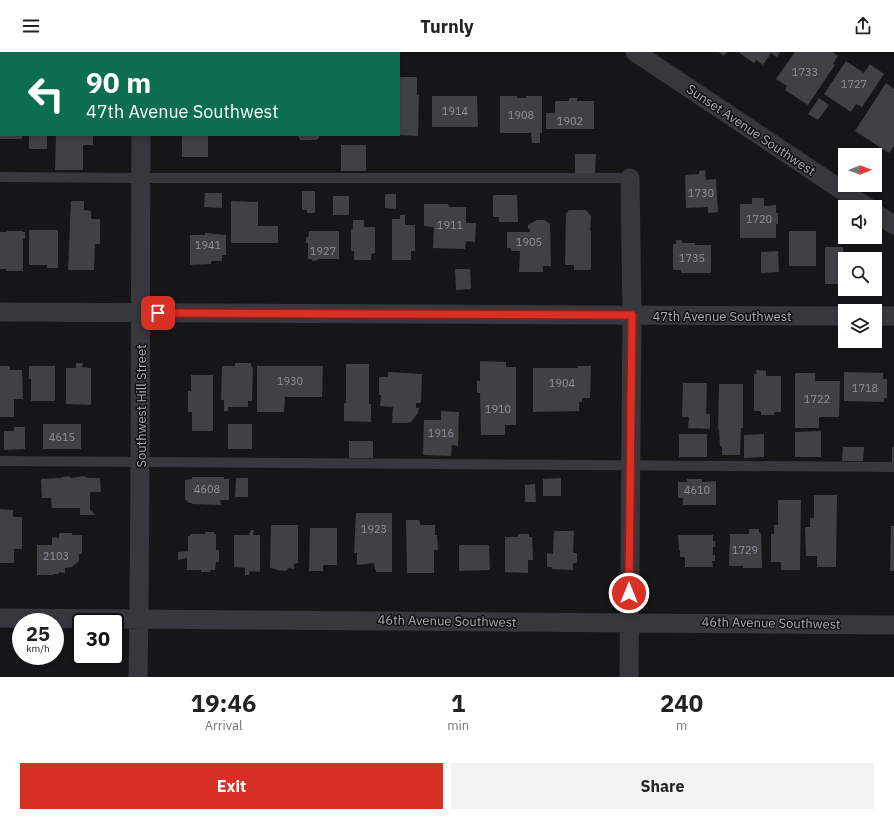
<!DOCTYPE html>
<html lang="en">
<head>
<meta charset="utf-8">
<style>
  :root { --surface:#fff; --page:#f2f2f2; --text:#222; --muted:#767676; --accent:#d93025 }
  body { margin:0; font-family:"IBM Plex Sans",sans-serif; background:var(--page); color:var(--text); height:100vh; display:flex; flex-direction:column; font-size:15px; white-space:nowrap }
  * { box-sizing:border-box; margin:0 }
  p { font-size:13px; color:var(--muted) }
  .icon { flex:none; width:22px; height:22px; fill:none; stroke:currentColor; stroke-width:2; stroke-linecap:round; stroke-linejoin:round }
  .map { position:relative; height:625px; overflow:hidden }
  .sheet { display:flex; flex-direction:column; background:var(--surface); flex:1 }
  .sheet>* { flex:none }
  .guide { position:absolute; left:0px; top:0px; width:400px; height:84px; box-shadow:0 2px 6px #0003; background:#0b6e4f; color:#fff; overflow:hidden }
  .needle { width:26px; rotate:89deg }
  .fabs { position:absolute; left:838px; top:96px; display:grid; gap:8px }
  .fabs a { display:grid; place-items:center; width:44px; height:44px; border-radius:0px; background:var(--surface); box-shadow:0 2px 6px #0003; font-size:20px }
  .speed { position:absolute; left:12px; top:561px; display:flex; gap:8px; font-size:20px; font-weight:700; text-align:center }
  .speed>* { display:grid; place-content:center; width:52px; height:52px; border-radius:50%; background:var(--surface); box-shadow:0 2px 6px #0003; line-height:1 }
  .speed small { font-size:10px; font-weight:400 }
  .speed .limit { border:2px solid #111; border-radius:6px; background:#fff; color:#111 }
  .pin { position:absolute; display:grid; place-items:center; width:34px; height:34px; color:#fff; margin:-17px; border-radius:8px; box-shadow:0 2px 6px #0006 }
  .me { position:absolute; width:44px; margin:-22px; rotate:0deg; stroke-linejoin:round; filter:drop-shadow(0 0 3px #0008) }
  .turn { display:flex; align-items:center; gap:14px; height:84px; padding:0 20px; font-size:18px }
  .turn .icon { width:52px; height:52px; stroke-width:2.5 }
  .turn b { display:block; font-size:28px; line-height:34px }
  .eta { display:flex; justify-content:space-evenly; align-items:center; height:68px; text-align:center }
  .eta b { font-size:24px; font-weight:700; line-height:28px }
  .primary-button { display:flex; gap:8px; margin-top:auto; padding:8px 20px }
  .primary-button a { flex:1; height:46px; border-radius:0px; background:var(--accent); color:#fff; font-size:16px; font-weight:700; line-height:46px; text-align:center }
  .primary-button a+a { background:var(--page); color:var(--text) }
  header { display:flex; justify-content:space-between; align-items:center; height:52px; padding:0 20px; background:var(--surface); font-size:18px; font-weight:700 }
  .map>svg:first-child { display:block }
  .building { fill:#404145 }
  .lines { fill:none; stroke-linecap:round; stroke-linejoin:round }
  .lane { stroke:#37383d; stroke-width:10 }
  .street { stroke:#37383d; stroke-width:19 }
  .route-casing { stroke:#8d1f18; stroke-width:10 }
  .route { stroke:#d93025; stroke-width:7 }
  .labels { text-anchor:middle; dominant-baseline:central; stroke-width:3; stroke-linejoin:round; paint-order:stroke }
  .number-label { font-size:11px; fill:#8e929b }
  .street-label { font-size:13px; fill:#a8adb8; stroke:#111113 }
</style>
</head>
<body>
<header><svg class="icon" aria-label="menu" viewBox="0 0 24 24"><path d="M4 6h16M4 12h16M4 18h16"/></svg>Turnly<svg class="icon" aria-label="share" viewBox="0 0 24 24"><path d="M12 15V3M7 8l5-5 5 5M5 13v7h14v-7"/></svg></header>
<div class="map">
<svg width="894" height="625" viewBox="0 0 894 625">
  <rect width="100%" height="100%" fill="#161618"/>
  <!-- building -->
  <path class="building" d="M718,0h9l-3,4z
    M738,0h42l-3,5 -6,-4 -8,12 -7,-5 -2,3z
    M795,0h37l6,4 -5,8 2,1 -27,40 -23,-15 2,-4 -11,-7z
    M846,9l18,12 6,-9 14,10 -22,33 -6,-3 -5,8 -27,-18z
    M399,25h18v18h2l-1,41 -19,-1z
    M886,31l8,6v57l-5,7 -34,-22z
    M432,44h45l1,31h-46z
    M500,44h17v2h9v-2h16v37h-2v10h-8l-1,-10h-31z
    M569,46h8v3h17v28h-48v-16h9v-12h14z
    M819,46l10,7 -11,15 -10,-6z
    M0,83h22v4h-22z
    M29,83h18v14h-18z
    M56,83h37v10h-10v25h-28z
    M182,83h26v22h-26z
    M298,83h21v3l-3,2h-16z
    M341,93h25v26h-25z
    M575,102h21l-1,21h-20z
    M705,118l1,10 10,-1 2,33 -10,1v-6l-22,1 -1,-33 14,-1v-3z
    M302,139h13v22h-8v-3h-5z
    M205,141h17v15l-18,-1z
    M385,142h11v15l-11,-1z
    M493,143h24l1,27h-19v-5h-6z
    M333,144h16v19h-16z
    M752,146h12v8l12,-1v8h2v11h-2v14h-36v-34h12z
    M71,149h13v9l7,1v8h9v25h-5l-1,26h-26z
    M231,149l27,1v24h20v17h-47z
    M424,152h24l1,3h17v16h10l-1,19 -9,-1 -1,8 -32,-1 1,-21 -10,-1z
    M569,158h17l5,6 -1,15h1v39h-17v-5h-9l1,-51z
    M400,163h5v10h10v26h-4v9h-19v-41h8z
    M353,168h11v7h11v26l-4,1v6h-17v-9h-3v-22h2z
    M537,168h7l6,4 1,42h-8v6h-24l1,-21h-9v-3h-4v-16h23v-3h-2v-4z
    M29,178h29v38h-11v-3h-18z
    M7,179h16v1h2v7h-2v32h-17v-2h-6v-37h7z
    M309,179h30v28h-21v1l-6,1v-2h-4v-16h-2v-6h2z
    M789,179h27v35h-27z
    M205,181l21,2v20h-4v6h-11v3l-21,1v-30h15z
    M676,188h6v3h13v2h16v28h-30v-3h-8v-26h3z
    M825,195h18l1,8h11v4h-10v25h-20z
    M778,199l1,21 -18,1v-21z
    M455,217h15l1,20 -15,1z
    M480,309l26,1v5h10v58h-11v10h-24l-1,-42h-3v-12h3z
    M76,311h7l-1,4 9,1v37l-25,-1v-36h10z
    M235,311h16v4h2l-1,34h-4v6h-20v4h-4v-11h-3l1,-34h13z
    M346,312h23v40h2v18l-27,-1v-18h2z
    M0,314h10v4h12l1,29h-9v18h-14z
    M29,314h26v35h-24v-22h-2z
    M257,314h66l-1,31h-37l-1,15h-27z
    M578,314h13l-1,32h-8v4h-3v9l-46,1v-44h45z
    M756,318l10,1v5h15v36h-7v3h-13v-4h-7v-37h3z
    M388,320l34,2 -1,29h-5v5h3l-1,5 -7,9 -5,1h-14l1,-16 -13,-1 1,-11h-2v-18h9z
    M844,320l39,1v6h4v19h-3v4l-40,-1z
    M795,321h20v8h25l-1,36h-20v11h-24z
    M191,323h22v56h-21v-19h-4v-21h3z
    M683,331h24l-1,31h4v15l-22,-1 1,-11h-7z
    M719,332h24v44h-2l-1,27h-18v-9h-2l-1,-17h-1z
    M441,359l18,1 -1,34 -6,-1 -1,11 -28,-1 1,-35h17z
    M43,372h38v25h-38z
    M228,372h24v25h-24z
    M14,375h11v22l-21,1v-19h10z
    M821,379v26h-26v-25z
    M679,382h28v23h-28z
    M764,382v23l-20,1v-23z
    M349,389h24v17h-24z
    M843,395h21l-1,14h-21z
    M892,395h2v16h-2z
    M69,424l2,2 13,-2 4,2h12l1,14h-11v17l5,6h-15v-7h-28l-1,-10h-9l-1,-19 20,-1 2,-1z
    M192,425h32v2h5v21h-9l1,5 -29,-1v-1h-3l-4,-4v-19l7,-1z
    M236,426h12v19h-13z
    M561,426v18h-18v-17z
    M687,427h15v3l14,-1v24h-33v-7h-5v-16h9z
    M535,432l1,18h-11v-17z
    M814,443h23l-1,72h-19v-11h-11l-1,-29h5v-9h4z
    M778,448h23l-1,70h-19v-8h-10v-28h3v-9h4z
    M0,457l13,1v7h9v32h-8v14h-14z
    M356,461h36v59h-16v-2h-1l-1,-7 -17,2v-12h-3z
    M406,468h12l2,1v4h15v10h2l1,15h-4v23h-27z
    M271,473h27v38l-4,1v5l-5,-1 -3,3 -9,-1 -1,-1 -6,-1z
    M891,474h3v45h-4z
    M310,476h27v37h-14v6h-14z
    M749,477h10v4h2l1,35h-19v-2h-14l1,-32h19z
    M251,478h3l-1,5h7v37l-10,-1 -1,4h-4v-7l-11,-1v-32h15z
    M554,479h20l-1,22h4v10h-4v7l-21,-1v-2h-5v-14l6,1z
    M205,480h9v2h2v16h3v12h-3l-1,8h-5v2h-9v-2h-14v-12l-9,2v-8l10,-1v-15h2v-2h15z
    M59,481h13v2h10v19h-3v7l-7,6 -7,1v5l-6,-1v2h-6v1h-16v-30h15v-8l7,1z
    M518,482h11v3h3l1,23h-5v13l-23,-1v-35h13z
    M678,483h35v6h2v6h-2v8h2v6h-3l1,6h-28v-10h-5v-7h-1z
    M459,493h30l1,25 -31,1z"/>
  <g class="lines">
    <!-- lane -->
    <path class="lane" d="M0,125l141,1h489
      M0,409l894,6"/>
    <!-- street -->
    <path class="street" d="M635,0l232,155
      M142,1v-1
      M875,161l19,12
      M0,260l606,3 239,1
      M875,264h19
      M0,566l894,7
      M138,625c3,-181 2,-361 3,-542
      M629,625l3,-362 -2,-137"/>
  </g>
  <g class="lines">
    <defs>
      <path id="route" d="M158,261l474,2 -3,278"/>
    </defs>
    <!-- route casing -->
    <use href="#route" class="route-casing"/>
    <!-- route -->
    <use href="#route" class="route"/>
  </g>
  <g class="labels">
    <!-- number labels -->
    <g class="number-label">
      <text x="805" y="20">1733</text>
      <text x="854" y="32">1727</text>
      <text x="455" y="59">1914</text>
      <text x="521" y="63">1908</text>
      <text x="570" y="69">1902</text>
      <text x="701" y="141">1730</text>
      <text x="759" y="167">1720</text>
      <text x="450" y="173">1911</text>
      <text x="529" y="190">1905</text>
      <text x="208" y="193">1941</text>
      <text x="323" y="199">1927</text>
      <text x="692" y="206">1735</text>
      <text x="290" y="329">1930</text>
      <text x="562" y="331">1904</text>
      <text x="865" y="336">1718</text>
      <text x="817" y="347">1722</text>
      <text x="498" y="357">1910</text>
      <text x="441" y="381">1916</text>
      <text x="62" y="385">4615</text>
      <text x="207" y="437">4608</text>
      <text x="697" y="438">4610</text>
      <text x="374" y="477">1923</text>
      <text x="745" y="498">1729</text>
      <text x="56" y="504">2103</text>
    </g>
    <!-- street labels -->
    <g class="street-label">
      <text transform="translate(751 78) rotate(34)">Sunset Avenue Southwest</text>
      <text x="722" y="264">47th Avenue Southwest</text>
      <text transform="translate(141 354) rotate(-90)">Southwest Hill Street</text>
      <text transform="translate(447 569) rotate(1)">46th Avenue Southwest</text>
      <text transform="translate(771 571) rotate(1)">46th Avenue Southwest</text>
    </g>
  </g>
</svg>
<div class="fabs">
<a><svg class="needle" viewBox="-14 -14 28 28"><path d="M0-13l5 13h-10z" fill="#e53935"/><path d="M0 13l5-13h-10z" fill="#767676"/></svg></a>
<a><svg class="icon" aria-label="sound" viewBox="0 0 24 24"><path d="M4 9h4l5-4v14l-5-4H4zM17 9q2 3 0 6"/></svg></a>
<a><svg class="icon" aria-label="search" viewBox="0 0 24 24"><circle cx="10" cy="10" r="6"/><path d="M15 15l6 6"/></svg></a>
<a><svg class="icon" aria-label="layers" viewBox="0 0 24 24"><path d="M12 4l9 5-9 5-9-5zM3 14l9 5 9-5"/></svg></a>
</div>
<div class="speed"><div>25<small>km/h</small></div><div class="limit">30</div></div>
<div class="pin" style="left:158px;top:261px;background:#d93025"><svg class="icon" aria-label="arrive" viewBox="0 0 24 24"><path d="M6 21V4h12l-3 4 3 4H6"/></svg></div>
<svg class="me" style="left:629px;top:541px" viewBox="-20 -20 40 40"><circle r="17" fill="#d93025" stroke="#fff" stroke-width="3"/><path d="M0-11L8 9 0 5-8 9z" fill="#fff"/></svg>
<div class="guide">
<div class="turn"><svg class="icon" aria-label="left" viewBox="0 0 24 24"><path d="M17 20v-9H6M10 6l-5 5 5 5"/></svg><div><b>90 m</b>47th Avenue Southwest</div></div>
</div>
</div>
<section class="sheet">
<div class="eta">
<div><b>19:46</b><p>Arrival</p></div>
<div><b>1</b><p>min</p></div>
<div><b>240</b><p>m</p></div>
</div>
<div class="primary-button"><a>Exit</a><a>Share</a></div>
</section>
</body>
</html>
